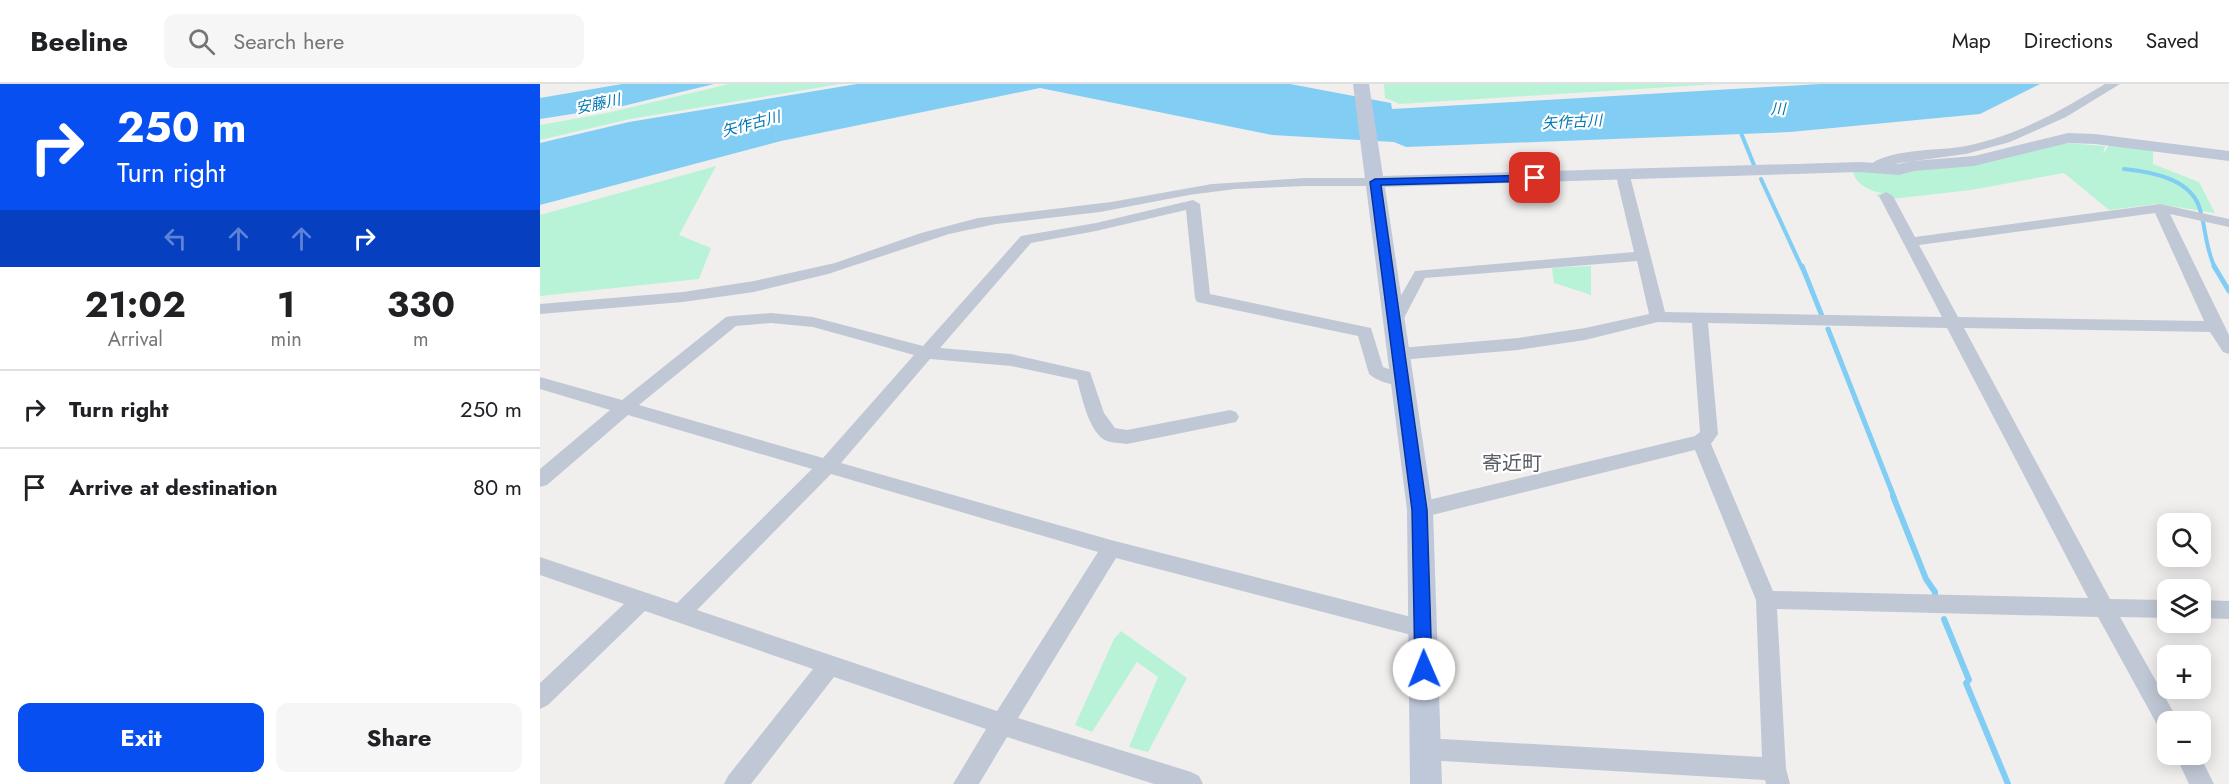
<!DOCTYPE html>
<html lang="en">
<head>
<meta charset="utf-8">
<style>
  :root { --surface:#fff; --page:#f6f6f6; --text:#202124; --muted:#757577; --line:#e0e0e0; --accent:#084ff1 }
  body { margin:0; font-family:Jost,"Noto Sans JP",sans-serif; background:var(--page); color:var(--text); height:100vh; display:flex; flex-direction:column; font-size:22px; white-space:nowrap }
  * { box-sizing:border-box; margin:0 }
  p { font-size:20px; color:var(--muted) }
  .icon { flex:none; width:33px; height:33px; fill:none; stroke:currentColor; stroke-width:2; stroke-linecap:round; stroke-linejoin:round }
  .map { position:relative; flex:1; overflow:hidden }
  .panel { display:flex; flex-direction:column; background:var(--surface); width:540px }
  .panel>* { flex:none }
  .banner { background:#084ff1; color:#fff; overflow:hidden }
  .tools { position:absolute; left:1617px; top:429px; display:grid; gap:12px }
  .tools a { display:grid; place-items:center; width:54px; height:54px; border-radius:12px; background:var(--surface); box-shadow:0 3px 15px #0003; font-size:30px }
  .pin { position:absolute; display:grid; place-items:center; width:51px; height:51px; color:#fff; margin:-26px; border-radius:12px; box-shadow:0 3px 9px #0006 }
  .me { position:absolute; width:66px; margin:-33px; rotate:359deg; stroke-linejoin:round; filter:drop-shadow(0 0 4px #0008) }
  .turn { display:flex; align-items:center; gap:21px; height:126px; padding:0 18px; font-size:27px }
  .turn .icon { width:78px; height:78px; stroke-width:2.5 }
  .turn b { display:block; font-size:42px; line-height:51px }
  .lanes { display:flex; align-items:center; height:57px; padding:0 18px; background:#0003; justify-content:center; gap:30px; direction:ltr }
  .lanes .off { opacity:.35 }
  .eta { display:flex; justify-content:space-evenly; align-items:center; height:102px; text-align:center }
  .eta b { font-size:36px; font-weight:700; line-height:42px }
  .primary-button { display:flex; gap:12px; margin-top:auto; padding:12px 18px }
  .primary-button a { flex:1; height:69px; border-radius:12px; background:var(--accent); color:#fff; font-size:24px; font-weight:700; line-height:69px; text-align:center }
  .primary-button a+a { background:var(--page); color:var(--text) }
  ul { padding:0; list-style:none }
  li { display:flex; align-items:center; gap:18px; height:78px; padding:0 18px; border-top:2px solid var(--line) }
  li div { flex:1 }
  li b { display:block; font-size:22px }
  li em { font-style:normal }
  header { display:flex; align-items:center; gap:36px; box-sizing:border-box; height:84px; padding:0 30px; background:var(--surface); border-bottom:2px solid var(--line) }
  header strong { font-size:28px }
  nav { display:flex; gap:33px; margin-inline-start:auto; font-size:21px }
  .search { width:420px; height:54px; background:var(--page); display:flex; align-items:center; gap:15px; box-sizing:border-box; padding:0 21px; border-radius:12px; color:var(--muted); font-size:22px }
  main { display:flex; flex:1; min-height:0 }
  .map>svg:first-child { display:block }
  .green { fill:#b8f3d7 }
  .water { fill:#81cdf4 }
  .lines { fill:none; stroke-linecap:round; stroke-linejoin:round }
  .stream-far2 { stroke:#81cdf4; stroke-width:4 }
  .stream-far1 { stroke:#81cdf4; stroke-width:5 }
  .stream { stroke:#81cdf4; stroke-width:6 }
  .street { fill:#c1c8d5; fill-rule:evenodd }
  .secondary { fill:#bfc8d9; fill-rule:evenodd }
  .route { fill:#084ff1; stroke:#05339d; stroke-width:1.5 }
  .labels { text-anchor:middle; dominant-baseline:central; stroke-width:4.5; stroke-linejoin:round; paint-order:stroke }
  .far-water-label { font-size:15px; font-style:italic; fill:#0077b5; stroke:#fff }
  .quarter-label { font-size:20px; fill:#5a5d64; stroke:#fff }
</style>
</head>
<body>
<header>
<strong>Beeline</strong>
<div class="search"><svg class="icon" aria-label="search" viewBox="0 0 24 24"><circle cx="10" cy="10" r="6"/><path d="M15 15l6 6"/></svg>Search here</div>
<nav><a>Map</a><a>Directions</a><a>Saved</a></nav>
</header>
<main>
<section class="panel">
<div class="banner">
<div class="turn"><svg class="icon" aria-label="right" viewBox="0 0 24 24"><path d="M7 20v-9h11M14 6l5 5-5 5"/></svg><div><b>250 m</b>Turn right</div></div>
<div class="lanes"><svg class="icon off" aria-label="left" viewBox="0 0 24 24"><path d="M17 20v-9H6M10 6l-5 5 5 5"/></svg><svg class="icon off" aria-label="ahead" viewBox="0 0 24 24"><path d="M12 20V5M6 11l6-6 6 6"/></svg><svg class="icon off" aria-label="ahead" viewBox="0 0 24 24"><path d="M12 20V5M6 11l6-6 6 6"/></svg><svg class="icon" aria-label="right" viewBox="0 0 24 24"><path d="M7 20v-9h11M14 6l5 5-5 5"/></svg></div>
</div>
<div class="eta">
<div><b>21:02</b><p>Arrival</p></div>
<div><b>1</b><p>min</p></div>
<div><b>330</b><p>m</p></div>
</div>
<ul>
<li><svg class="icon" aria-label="right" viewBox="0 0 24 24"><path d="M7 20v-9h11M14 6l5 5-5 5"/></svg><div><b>Turn right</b></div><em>250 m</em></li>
<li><svg class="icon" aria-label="arrive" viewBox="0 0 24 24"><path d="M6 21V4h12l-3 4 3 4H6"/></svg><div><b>Arrive at destination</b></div><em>80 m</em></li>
</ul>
<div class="primary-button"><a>Exit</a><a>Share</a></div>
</section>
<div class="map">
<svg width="1689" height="700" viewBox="0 0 1689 700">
  <rect width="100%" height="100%" fill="#f1efee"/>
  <!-- green -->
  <path class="green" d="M189,0h111l-210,35 -90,21v-15l67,-12z
    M844,0h334l-318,20 -15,-6z
    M1525,59l40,3 -2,8 7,-10 43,7v13l46,18 16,31 -58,-9 -48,6 -45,-37 -93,17 -88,10 -7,-5 6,-2c-12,-2 -26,-8 -29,-21l32,-1z
    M176,82l-37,69 32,13 -12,31 -159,17v-81z
    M1051,182v29l-37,-12 -2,-15z
    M581,547l66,47 -39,74 -19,-5 29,-70 -21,-15 -45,70 -17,-7 39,-86z"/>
  <!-- water -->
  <path class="water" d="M82,0h92l-91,22 -83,13v-21z
    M317,0h433l101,19 1,6 428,-25h220l-60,30 -190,18 -384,15 -12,-5 -122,-7 -232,-47 -259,53 -241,64v-62l89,-21z"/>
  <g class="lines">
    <!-- stream-far2 -->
    <path class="stream-far2" d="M1199,44l15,37
      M1584,85c29,3 70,10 77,44 5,19 5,36 14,55
      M1221,95l41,89"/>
    <!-- stream-far1 -->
    <path class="stream-far1" d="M1262,182l20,50
      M1674,182l15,25
      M1288,245l66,168"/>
    <!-- stream -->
    <path class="stream" d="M1353,412l33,83 9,13v6
      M1404,535l25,61 -3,3 42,101"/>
    <!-- street -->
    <path class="street" d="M1565,0h15l-54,33 -56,25 -44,12 -67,9 -24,8 -7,-4c17,-19 74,-16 98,-21 51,-10 96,-36 139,-62z
      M1083,88l7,4 35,136 277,5 -63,-121 7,-4 7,4 22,41 245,-33 69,15v8l-59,-13 59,121v19l-6,-2 -13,-20 -246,-4 146,271 58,1v18l-48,-1 59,105h-11v11l-8,-3 -62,-113 -321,-8 9,160 4,15h-24l-1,-4 -340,-20 -8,-3 -4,-8 4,-8 8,-3 337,19 -6,-157 -61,-150 -275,68 -7,-2 -3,-6 3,-6 7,-2 275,-66 5,-4 -8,-109 -34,-1 -73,18 -67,10 -118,10 -6,-2 -2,-4 2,-4 6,-2 118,-10 67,-10 64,-14 -12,-53 -212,17 -24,46h-12l-2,-4 28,-49 219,-19 -18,-76zM1615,129l49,108 -246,-4 -39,-72zM1168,239l239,5 141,270 -315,-7 -62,-147 7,-10z
      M765,94h70l7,4 -7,4h-70l-70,3 -46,6 -89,17 -104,12 -47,10 -121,40 -74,18 -71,10 -143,12v-10l143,-12 71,-11 81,-18 86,-30 57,-15 133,-16 101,-18z
      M653,116l7,4 10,90 161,34 12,39 26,9 3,4 -3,4c-11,4 -31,-2 -40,-10l-11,-38 -161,-34 -2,-4 -9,-88 -90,21 -65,12 -91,105 71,6 79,18 14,41 11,15 12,2 103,-20 6,2 3,5 -3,5 -109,22c-7,-1 -19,-1 -24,-5 -15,-11 -21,-42 -26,-59l-66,-14 -81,-7 -89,104 270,77 312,80 8,2 3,7 -3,7 -8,2 -307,-80 -98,160 173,54 8,4 4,8h-49l-147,-47 -28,47h-26l33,-55 -152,-52 -83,107h-27l4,-8 85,-107 -168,-58 -97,94 -8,4v-26l84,-79 -84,-29v-18l137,46 135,-134 -184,-54 -81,70 -7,2v-18l70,-59 -70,-21v-12l82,23 104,-83 6,-1 39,-3 42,4 110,29 98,-110 75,-13zM231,239l42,4 101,28 -91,103 -184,-53 97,-79zM291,390l267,78 -101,159 -300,-101z
      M1660,516l29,1v18l-29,-1z
      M1635,670h24l15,30h-25z"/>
    <!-- secondary -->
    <path class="secondary" d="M813,0h16l14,92 476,-14 39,2 14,-3 62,-5 94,-23 27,1 134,17v10l-134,-17 -27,-1 -94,23 -60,5 -15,4 -40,-3 -474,15 48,323 9,274h-32l-3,-274z"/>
  </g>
  <!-- route -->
  <path class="route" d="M995,91l4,1v5l-158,4 46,325 5,159 -2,5 -6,3 -6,-3 -3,-5 -3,-159 -42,-328 5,-3z"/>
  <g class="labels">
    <!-- far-water labels -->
    <g class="far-water-label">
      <text transform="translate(58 20) rotate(-12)">安藤川</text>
      <text x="1238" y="25">川</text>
      <text transform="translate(1032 38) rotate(-3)">矢作古川</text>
      <text transform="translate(211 40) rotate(-15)">矢作古川</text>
    </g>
    <!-- quarter labels -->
    <g class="quarter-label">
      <text x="972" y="379">寄近町</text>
    </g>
  </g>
</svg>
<div class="tools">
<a><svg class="icon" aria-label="search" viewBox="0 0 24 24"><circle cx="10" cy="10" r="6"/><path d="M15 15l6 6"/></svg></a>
<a><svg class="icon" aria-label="layers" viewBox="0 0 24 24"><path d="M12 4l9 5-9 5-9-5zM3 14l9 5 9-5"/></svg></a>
<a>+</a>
<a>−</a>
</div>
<div class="pin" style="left:995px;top:94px;background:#d93025"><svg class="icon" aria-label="arrive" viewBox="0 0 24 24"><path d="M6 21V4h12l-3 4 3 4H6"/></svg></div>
<svg class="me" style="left:884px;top:585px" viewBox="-20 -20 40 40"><circle r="19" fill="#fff"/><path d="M0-13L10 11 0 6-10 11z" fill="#084ff1"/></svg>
</div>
</main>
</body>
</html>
